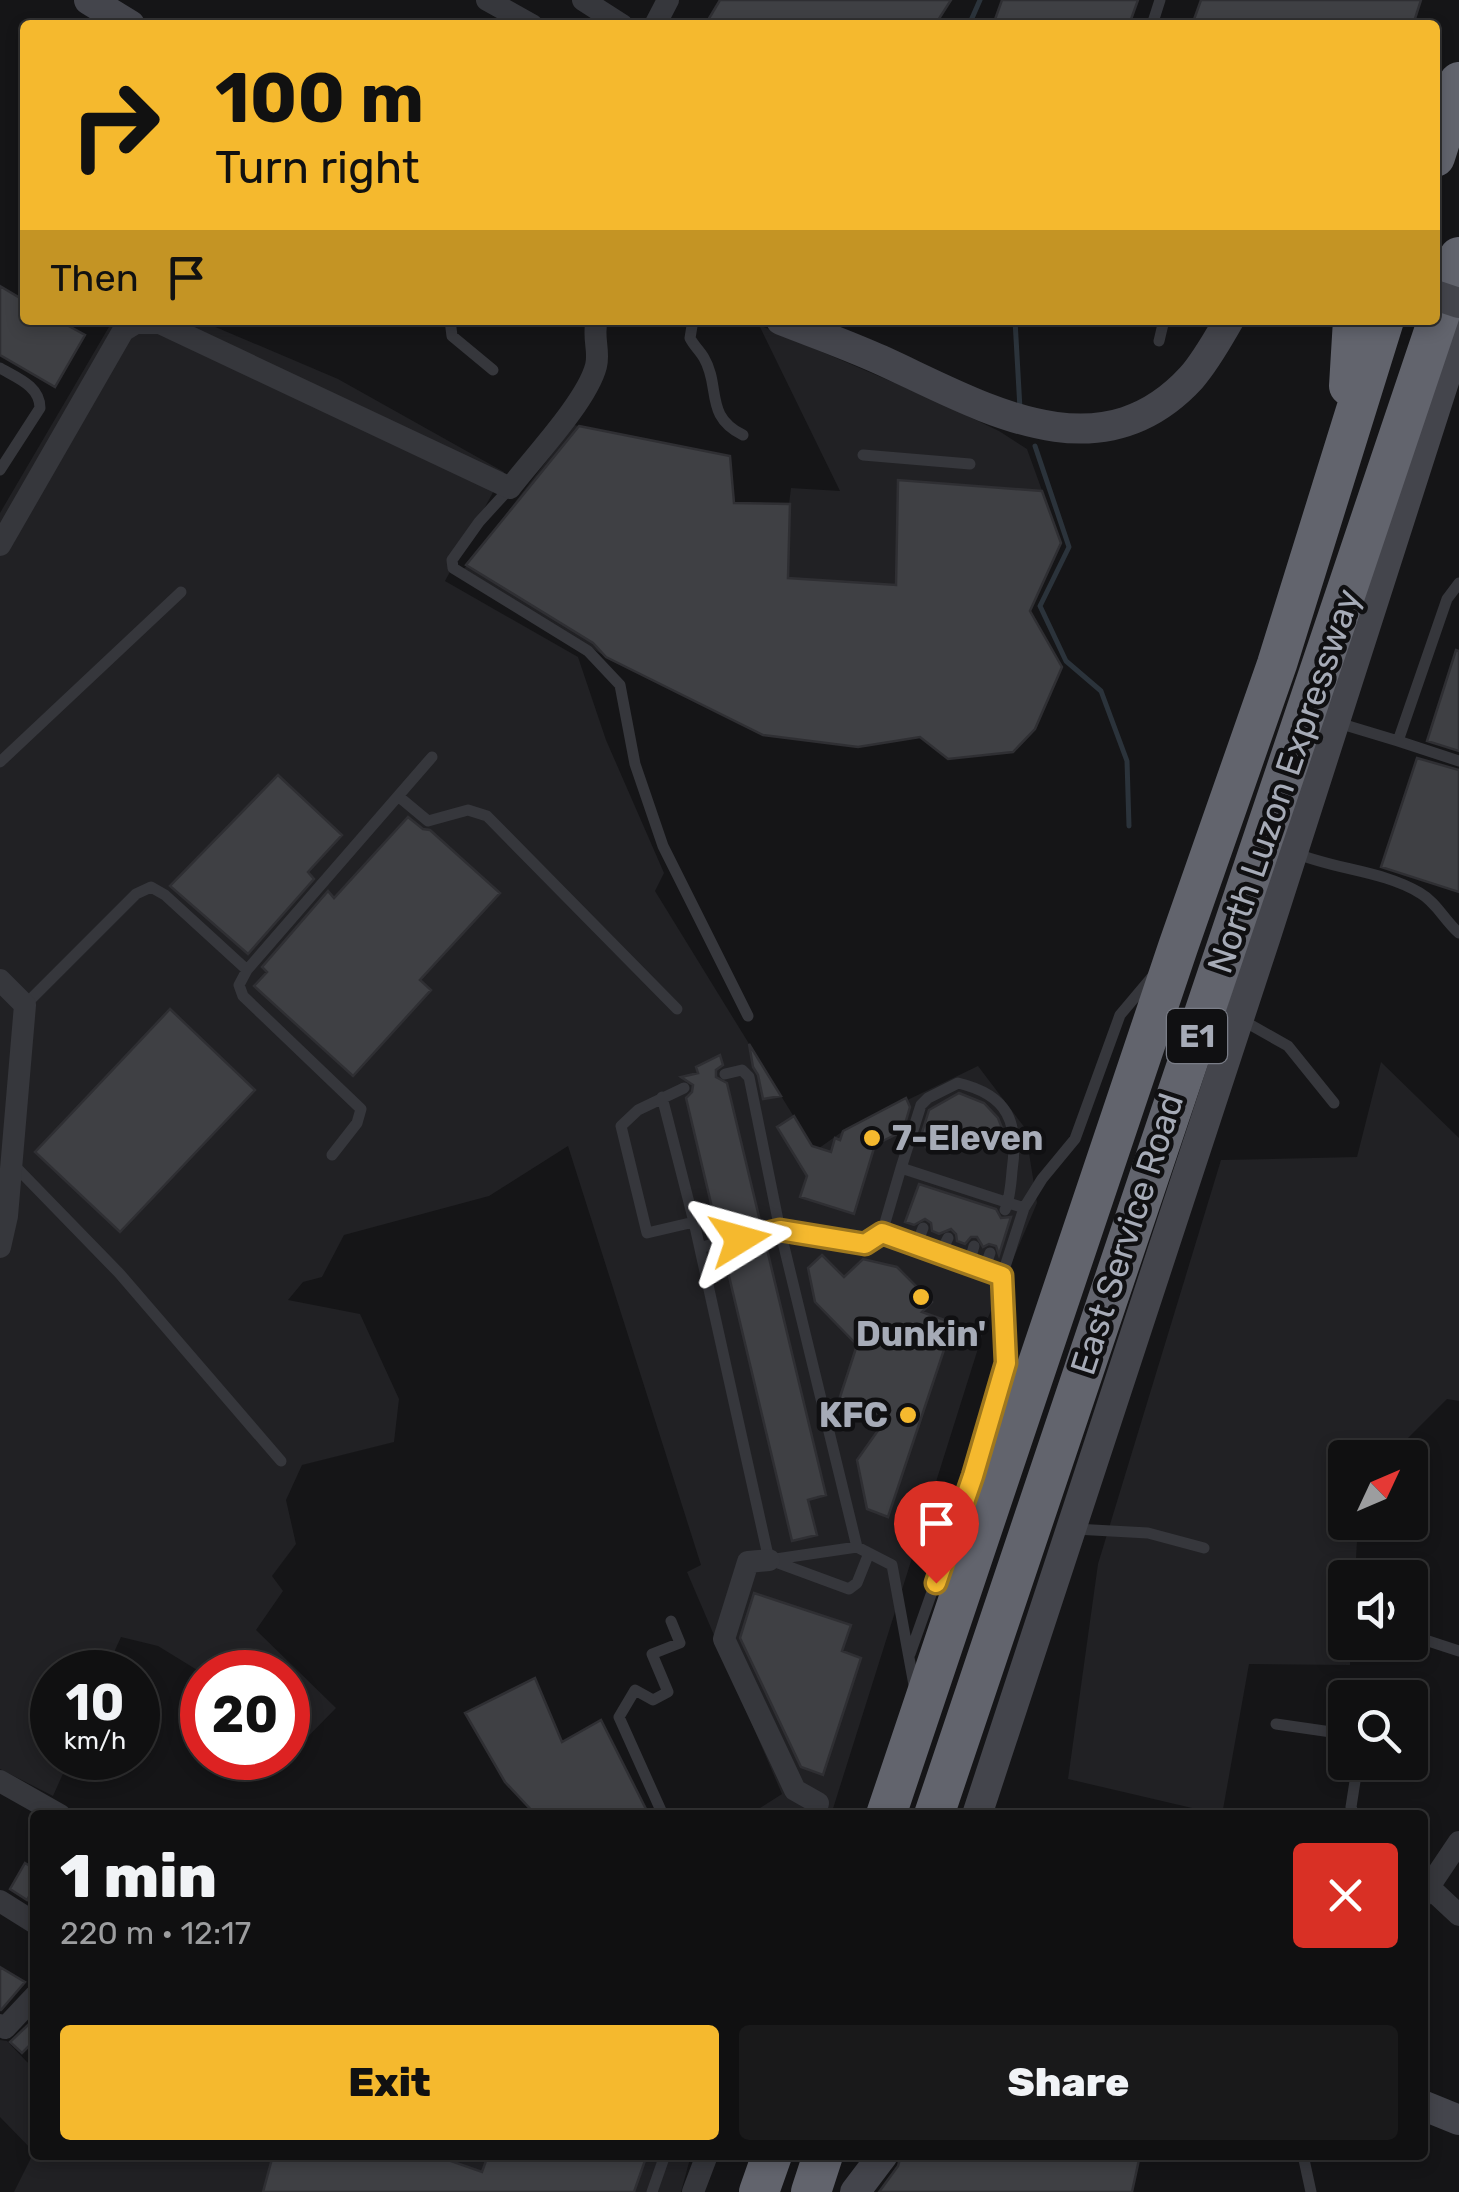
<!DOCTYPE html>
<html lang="en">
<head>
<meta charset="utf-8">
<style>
  :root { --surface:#101011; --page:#19191a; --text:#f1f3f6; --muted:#9c9d9f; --line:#303031; --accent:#f5b92e }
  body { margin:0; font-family:Rubik,sans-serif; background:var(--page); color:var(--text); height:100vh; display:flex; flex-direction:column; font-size:38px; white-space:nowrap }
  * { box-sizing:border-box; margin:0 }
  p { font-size:32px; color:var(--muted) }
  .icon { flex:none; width:55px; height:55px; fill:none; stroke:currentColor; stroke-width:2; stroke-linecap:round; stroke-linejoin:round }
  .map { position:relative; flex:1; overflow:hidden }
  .details { position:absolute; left:30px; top:1810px; width:1398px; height:350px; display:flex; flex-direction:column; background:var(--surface); border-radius:10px; box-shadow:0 5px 15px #0003,0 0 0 2px var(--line) }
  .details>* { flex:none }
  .hud { position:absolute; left:20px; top:20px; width:1420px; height:305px; border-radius:10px; box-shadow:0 5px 15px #0003,0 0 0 2px var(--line); background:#f5b92e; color:#111; overflow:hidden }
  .needle { width:65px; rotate:46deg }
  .controls { position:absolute; left:1328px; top:1440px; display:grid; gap:20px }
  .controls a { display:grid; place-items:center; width:100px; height:100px; border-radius:10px; background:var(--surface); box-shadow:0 5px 15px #0003,0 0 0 2px var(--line); font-size:50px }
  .speed { position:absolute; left:30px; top:1650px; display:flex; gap:20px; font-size:50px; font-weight:700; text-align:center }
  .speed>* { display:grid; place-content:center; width:130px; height:130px; border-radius:50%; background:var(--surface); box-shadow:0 5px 15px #0003,0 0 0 2px var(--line); line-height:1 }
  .speed small { font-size:25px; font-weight:400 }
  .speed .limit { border:15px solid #d22; background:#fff; color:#111 }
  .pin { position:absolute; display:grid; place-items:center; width:85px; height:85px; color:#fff; margin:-102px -42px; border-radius:50% 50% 50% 0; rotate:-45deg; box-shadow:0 0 10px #0007 }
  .pin .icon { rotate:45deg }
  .me { position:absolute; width:110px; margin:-55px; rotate:82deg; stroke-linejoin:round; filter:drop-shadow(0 0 8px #0008) }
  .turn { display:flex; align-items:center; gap:35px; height:210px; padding:0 30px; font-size:45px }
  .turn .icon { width:130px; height:130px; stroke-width:2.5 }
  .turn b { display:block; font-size:70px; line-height:85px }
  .then { display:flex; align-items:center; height:95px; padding:0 30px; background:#0003; gap:20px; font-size:38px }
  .round { display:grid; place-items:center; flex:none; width:105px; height:105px; border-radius:10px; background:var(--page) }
  .headline { display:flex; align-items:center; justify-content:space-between; height:170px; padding:0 30px }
  h1 { font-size:60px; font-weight:800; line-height:75px }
  .cta { display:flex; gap:20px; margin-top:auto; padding:20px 30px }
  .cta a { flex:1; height:115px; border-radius:10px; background:var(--accent); color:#111; font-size:40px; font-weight:800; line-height:115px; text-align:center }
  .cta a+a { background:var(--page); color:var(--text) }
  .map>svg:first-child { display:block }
  .built { fill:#212124 }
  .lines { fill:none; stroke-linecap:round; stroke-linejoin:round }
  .stream { stroke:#2b333b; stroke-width:5 }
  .building { fill:#3f4044; stroke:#2f2f33; stroke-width:2.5 }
  .lane { stroke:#36373c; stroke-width:11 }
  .street { stroke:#36373c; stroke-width:22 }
  .secondary { stroke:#44454c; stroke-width:30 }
  .highway { stroke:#62646d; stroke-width:40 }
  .secondary-bridge { stroke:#44454c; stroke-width:30 }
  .route-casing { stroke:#9f781e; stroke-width:25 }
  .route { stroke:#f5b92e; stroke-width:18 }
  .poi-dot { fill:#f5b92e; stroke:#101012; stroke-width:4 }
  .labels { text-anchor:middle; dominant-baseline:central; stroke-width:9; stroke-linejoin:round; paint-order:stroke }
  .shield { fill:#101012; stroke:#797c86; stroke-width:2.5 }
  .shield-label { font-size:32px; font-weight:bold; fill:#a6abb7 }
  .street-label { font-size:35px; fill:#a6abb7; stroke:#101012 }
  .poi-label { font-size:35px; font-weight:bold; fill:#a6abb7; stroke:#101012; text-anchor:start }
</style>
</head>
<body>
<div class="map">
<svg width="1459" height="2192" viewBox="0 0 1459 2192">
  <rect width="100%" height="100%" fill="#151517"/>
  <!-- built -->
  <path class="built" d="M113,320h86l139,59 166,93 -59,109 133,76 28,83 58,133 -9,18 160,260 28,-20 135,-65 47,62 12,75 -50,117 -156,495h-82l33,-21 -95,-222 14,-7 -133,-419 -79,50 -145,39 -22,42 -19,5 -15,18 72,14 39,85 -5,43 -92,23 -16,35 10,44 -24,32 11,15 -27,39 80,78 -48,49v-85l-86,1 -44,-27 -37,-9 -16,35h-53v86h18l-17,38 -53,-27v-1256z
    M759,325l171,73 69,33 28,18 34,94 -31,68 -17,141 -65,7 -28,-22 -157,-2 -160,-80 -139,-86 110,-144 156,31 5,47 54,1 2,-16 49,3z
    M1381,1062l78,76v263l-12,-2 -58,58 -44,1v64l13,1 -3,54 -10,1v64l6,1 -1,22 -101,-1 -27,151 -154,-36 30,-215 123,-404 136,-3z
    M0,2040l7,1 20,21 8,4v89h656l-10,37h-667l20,-40 -34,-35z"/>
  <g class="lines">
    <!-- stream -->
    <path class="stream" d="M969,25l11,-25
      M1015,320l5,89
      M1035,446l34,101 -29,59 26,55 35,30 26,70 2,65"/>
  </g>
  <!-- building -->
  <path class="building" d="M720,0h231l-16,25h-230z
    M1002,0h136l-9,25h-136z
    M1201,0h220l-8,25h-221z
    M0,286l25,15v19h33l27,15 -30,52 -55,-32z
    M579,426l151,30 4,47 56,1 -2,74 108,7 2,-105 144,11 19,52 -31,68 32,56 -27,62 -22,23 -65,7 -28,-22 -62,10 -95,-12 -157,-78 -13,-14 -127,-78z
    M1456,650l3,1v100l-32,-10z
    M1417,758l42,12v122l-78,-25z
    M278,775l64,60 -34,37 6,7 -66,75 -78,-68z
    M408,817l15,12 7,1 70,63 -80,87 11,10 -78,86 -99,-90 13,-14 -5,-5 66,-76 6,7z
    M170,1009l85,81 -135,142 -85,-80z
    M749,1044l32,52 -18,3 -5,-24 -5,-8z
    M720,1055l3,10 -7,5v7l11,6 33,138 -42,12 -32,-135 6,-6 1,-7 -12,-8 17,-4 -2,-6z
    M959,1093l25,10 14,15 4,10 -6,21 -42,-13 -26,14 -8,-11 9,-29z
    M906,1098l4,9 -7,24 -28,14 -21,69 -54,-17 7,-21 -30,-49 17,-11 18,30 19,6 4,-14 5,2 3,-9z
    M919,1184l77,25 5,9 10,-1 -12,38 -3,-9 -7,-2 -6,3 -6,-10h-6l-6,7 -8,-3 -1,-7 -5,-5 -12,5 -7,-3 -1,-8 -6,-4 -11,6 -9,-3z
    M765,1241l61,254 -18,5 9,35 -25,6 -69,-290z
    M822,1255l22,22 19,-18 34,8 35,35 -10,10 31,11 -65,194 -21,-8 -10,-49 22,-31 -4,-1 4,-14 -40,-14 18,-55 -42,-43 -7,-34z
    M754,1593l97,32 -9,26 19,7 -38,117 -22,-8 -61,-129z
    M535,1678l27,64 39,-22 48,95h-113l-31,-33 -40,-69z
    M25,1863l10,6v17l-8,14 -17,-11z
    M0,1967l25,15 -24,28h-1z
    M29,2024l6,6v10l-13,13 -12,-11z
    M273,2155h161l48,17 6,-17h159l-13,37h-371z
    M901,2155h239l-8,37h-253l19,-26z"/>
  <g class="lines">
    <!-- lane -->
    <path class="lane" d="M1152,25l8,-25
      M450,320l2,16 41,34
      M693,320l-3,18c4,8 10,13 14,20 17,29 0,58 39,77
      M1159,341l5,-21
      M0,368c17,10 40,18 40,40l-40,62
      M863,455l107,9
      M510,488l-31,34 -27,38 1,8 135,83 32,34 15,79 28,82 85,170
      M1335,722l63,19 49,-142 12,-16
      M1398,741l61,20
      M0,762l181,-170
      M398,796l30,25 40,-11 19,6 190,193
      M1293,852c41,18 89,18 127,41 16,9 25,28 39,40
      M25,1005l111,-111 15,-7 14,8 82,75
      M1242,1020l46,26 46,57
      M725,1074l17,-4 7,7 31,153 77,317
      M684,1088l-46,22 -17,16 26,107 47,-11 75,338
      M662,1097l32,125
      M332,1155l25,-32 4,-14 -118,-113 -4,-11 8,-15 185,-213
      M12,1163l107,110 162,188
      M901,1168l20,-63 7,-7 30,-15c51,12 61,40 54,88 -1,13 -2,27 -7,39
      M882,1233l120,43
      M916,1246l7,-18
      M702,1247c24,-5 54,-17 79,-17 31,1 75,27 101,3l19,-65 123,40
      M940,1254l8,-16
      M969,1264l5,-18
      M984,1270l6,-17
      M1075,1529l73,4 56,15
      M769,1560l88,-13 35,18 22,120
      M773,1561l76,28 8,-6 12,-30
      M1410,1635l49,16
      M910,1654l63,-178 33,-113 -4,-87 22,-68 18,-29 33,-40 45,-124 32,-38
      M1276,1724l69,10
      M1410,1728l13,8
      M663,1815l-44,-98 16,-27 18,10 15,-8 -16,-38 28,-11 -9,-22
      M1354,1815l-3,-8 7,-45
      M1303,2155l8,37
      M652,2192l13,-37"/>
    <!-- street -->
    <path class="street" d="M487,0l45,25
      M583,0l39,25
      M655,25l13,-25
      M0,545l123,-214 13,-8h24l350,165c23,-30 77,-87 86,-122 4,-15 -4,-30 1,-46
      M0,980l25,25 -18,211 -7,31
      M769,1560l-21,2 -24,77 71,151 23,13 -3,12
      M0,1781l60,34
      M1429,1887l30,28
      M1422,1897l37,-55
      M0,1901l35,22
      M0,2025l5,3 30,-32
      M693,2192l14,-37"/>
    <!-- secondary -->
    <path class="secondary" d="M89,0l41,25
      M781,320c33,13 67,25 100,40 99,45 217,119 310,18 15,-17 27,-39 38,-58
      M977,1815l288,-876 194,-604
      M1422,2105l37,15
      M855,2192l28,-37"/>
    <!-- highway -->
    <path class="highway" d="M1435,157l24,-75
      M1349,386l4,-66
      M886,1815l292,-868 99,-283 107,-344
      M934,1815c171,-521 353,-1038 525,-1558
      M759,2192l13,-37
      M811,2192l12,-37"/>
    <!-- secondary-bridge -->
    <path class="secondary-bridge" d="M1435,295l24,8"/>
  </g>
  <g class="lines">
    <defs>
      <path id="route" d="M740,1239l40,-9 85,14 17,-11 120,43 4,87 -33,113 -37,107"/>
    </defs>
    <!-- route casing -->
    <use href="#route" class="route-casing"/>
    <!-- route -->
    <use href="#route" class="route"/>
  </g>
  <!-- markers -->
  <g class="poi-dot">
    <circle cx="872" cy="1138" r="10"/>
    <circle cx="921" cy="1297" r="10"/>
    <circle cx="908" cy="1415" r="10"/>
  </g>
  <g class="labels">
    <!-- shield labels -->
    <rect class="shield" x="1167" y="1009" width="60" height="54" rx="8"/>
    <g class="shield-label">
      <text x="1197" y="1036">E1</text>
    </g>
    <!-- street labels -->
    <g class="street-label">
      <text transform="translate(1284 781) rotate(-71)">North Luzon Expressway</text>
      <text transform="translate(1127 1234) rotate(-72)">East Service Road</text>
    </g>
    <!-- poi labels -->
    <g class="poi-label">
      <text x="892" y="1138">7-Eleven</text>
      <text x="921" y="1334" text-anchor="middle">Dunkin'</text>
      <text x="888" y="1415" text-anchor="end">KFC</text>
    </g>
  </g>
</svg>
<div class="controls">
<a><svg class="needle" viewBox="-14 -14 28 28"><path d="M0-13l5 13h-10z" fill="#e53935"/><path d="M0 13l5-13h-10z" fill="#9c9d9f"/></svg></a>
<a><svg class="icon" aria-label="sound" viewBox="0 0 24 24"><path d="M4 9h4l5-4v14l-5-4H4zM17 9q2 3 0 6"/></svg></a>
<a><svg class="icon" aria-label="search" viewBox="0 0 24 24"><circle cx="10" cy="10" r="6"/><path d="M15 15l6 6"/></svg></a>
</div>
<div class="speed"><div>10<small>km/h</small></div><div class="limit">20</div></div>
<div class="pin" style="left:936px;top:1583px;background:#d93025"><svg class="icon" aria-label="arrive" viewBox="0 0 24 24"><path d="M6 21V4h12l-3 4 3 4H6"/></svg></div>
<svg class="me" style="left:740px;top:1239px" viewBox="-20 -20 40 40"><path d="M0-17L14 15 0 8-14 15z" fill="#f5b92e" stroke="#fff" stroke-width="4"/></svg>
<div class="hud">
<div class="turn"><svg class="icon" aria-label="right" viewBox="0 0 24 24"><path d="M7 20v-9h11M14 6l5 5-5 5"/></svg><div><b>100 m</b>Turn right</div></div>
<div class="then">Then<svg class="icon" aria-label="arrive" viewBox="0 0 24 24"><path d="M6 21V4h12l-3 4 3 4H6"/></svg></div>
</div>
<section class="details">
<div class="headline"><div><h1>1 min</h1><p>220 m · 12:17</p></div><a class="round" style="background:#d93025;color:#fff"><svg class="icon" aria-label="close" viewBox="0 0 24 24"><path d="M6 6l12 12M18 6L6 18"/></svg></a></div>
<div class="cta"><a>Exit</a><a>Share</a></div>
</section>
</div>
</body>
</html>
